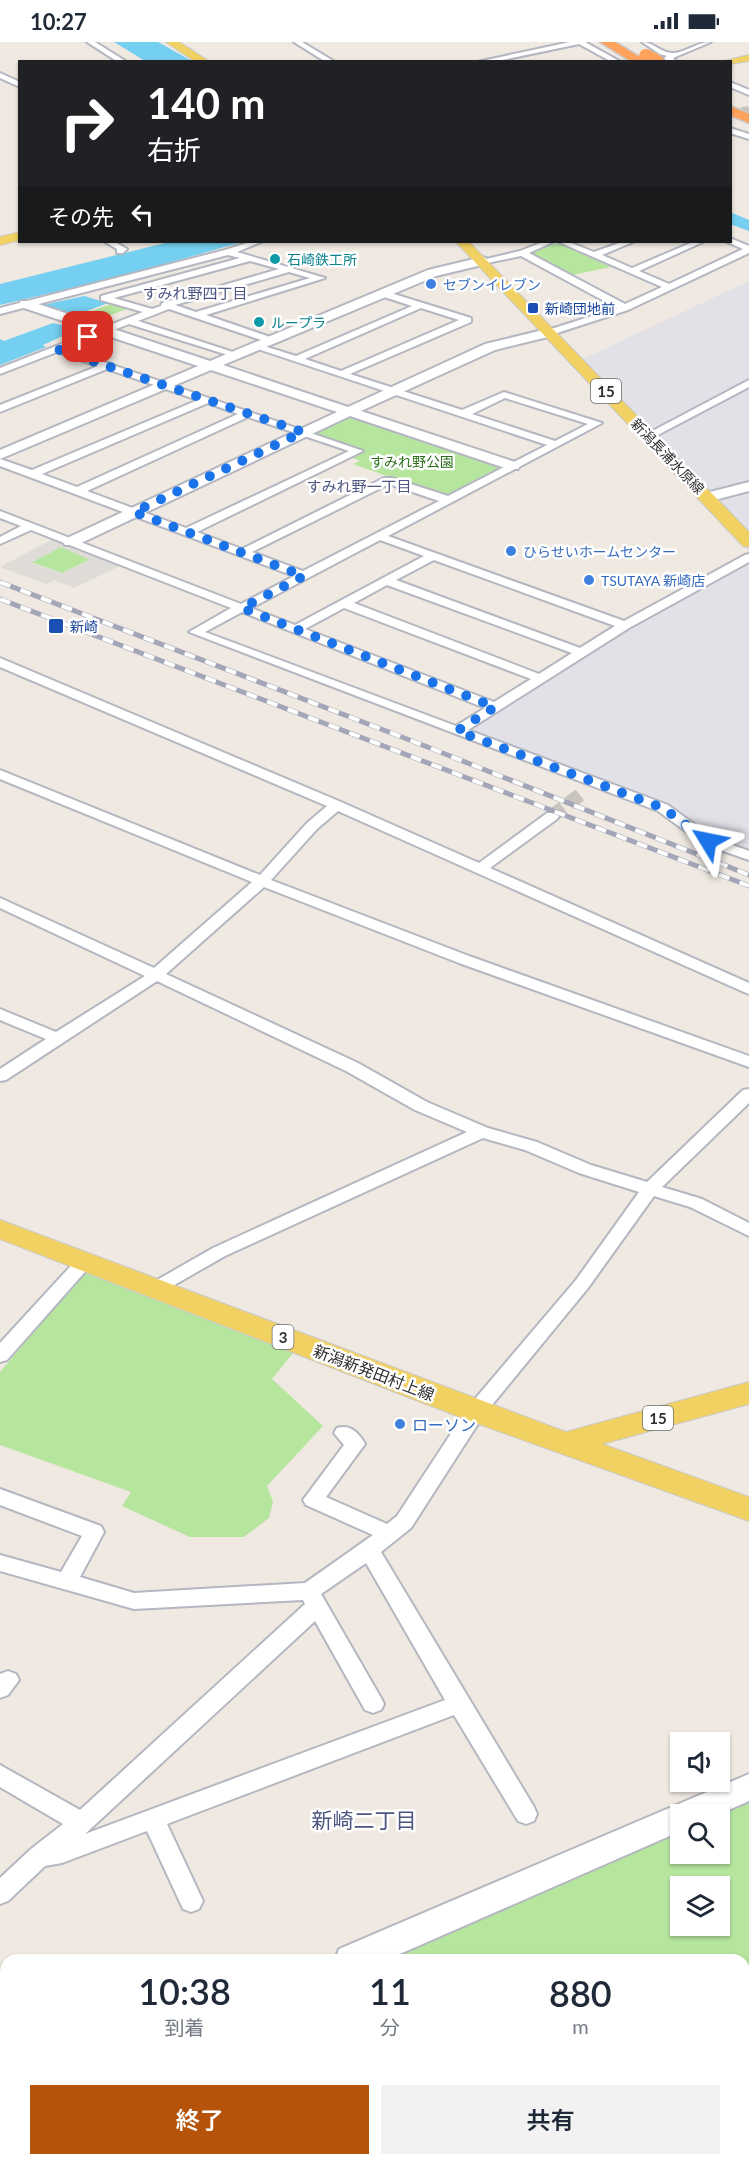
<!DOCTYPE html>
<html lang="ja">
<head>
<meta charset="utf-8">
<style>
  :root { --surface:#fff; --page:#f2f2f3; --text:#1f2937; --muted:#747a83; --accent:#b45309 }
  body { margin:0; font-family:Lato,"Noto Sans JP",sans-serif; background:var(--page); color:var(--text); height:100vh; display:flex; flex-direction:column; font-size:22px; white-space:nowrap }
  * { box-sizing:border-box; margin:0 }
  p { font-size:20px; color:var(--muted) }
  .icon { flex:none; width:33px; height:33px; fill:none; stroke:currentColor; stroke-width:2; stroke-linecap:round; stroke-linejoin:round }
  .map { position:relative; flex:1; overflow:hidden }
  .details { position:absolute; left:0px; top:1912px; width:750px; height:212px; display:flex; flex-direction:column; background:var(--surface); border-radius:18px 18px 0 0; box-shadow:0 2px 4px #0004 }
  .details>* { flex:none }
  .guide { position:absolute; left:18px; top:18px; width:714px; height:183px; border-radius:0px; box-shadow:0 2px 4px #0004; background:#202124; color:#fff; overflow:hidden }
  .buttons { position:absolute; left:670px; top:1690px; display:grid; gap:12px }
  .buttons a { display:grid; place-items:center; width:60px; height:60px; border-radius:0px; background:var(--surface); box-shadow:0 2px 4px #0004; font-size:30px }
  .pin { position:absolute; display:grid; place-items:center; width:51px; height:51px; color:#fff; margin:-26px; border-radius:12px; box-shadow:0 3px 9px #0006 }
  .me { position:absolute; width:66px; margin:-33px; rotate:305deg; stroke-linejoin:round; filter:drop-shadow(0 0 4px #0008) }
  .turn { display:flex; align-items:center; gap:21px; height:126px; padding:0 30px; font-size:27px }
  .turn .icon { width:78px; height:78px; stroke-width:2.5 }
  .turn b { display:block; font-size:42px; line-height:51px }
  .then { display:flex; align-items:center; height:57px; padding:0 30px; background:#0003; gap:12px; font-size:22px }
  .eta { display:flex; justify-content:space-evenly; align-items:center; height:102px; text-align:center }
  .eta b { font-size:36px; font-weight:600; line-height:42px }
  .cta { display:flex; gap:12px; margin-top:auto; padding:12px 30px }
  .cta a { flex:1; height:69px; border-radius:0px; background:var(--accent); color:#fff; font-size:24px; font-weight:600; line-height:69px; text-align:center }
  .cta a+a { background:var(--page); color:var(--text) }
  .status { display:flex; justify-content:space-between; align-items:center; height:42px; padding:0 30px; background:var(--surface); direction:ltr }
  .status svg { height:16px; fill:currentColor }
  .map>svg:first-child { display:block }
  .industrial { fill:#e3e1e8 }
  .green { fill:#b6e59e; fill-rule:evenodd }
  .plaza { fill:#dfdcd8; fill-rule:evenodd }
  .water { fill:#75cff0 }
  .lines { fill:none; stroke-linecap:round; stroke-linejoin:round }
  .river { fill:#75cff0; fill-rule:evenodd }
  .street-tunnel-far1 { stroke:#c8c4bd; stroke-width:8; stroke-dasharray:8 4; stroke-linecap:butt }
  .street-tunnel { stroke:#c8c4bd; stroke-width:14; stroke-dasharray:14 7; stroke-linecap:butt }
  .street-casing { stroke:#b4b7c1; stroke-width:4 }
  .secondary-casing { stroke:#b4b7c1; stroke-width:4 }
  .primary-casing { stroke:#c9c9c9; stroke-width:2 }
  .highway-casing { stroke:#c9c9c9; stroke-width:3 }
  .street { fill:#fff; fill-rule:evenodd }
  .secondary { fill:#fff; fill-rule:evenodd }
  .primary { fill:#f2d163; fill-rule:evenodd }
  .highway { fill:#ffa35c; fill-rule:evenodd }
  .rail-casing { stroke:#a3a6b8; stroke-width:5 }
  .rail { stroke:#fff; stroke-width:4; stroke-dasharray:11; stroke-linecap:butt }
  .highway-bridge-casing { stroke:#c9c9c9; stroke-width:16; stroke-linecap:butt }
  .highway-bridge { stroke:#ffa35c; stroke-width:14 }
  .route { stroke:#1a73e8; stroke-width:10; stroke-dasharray:0 18 }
  .culture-dot { fill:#0f9aa8; stroke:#fff; stroke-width:2 }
  .shop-dot { fill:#3f7fe0; stroke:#fff; stroke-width:2 }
  .transit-dot { fill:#1a4fb4; stroke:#fff; stroke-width:2 }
  .labels { text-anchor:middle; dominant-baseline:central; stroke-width:5; stroke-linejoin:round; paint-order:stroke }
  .far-culture-label { font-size:14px; fill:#0d838f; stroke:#fff; text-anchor:start }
  .far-shop-label { font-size:14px; fill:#366cbe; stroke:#fff; text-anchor:start }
  .far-transit-label { font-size:14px; fill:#164399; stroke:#fff; text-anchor:start }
  .far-street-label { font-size:14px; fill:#2e2e2e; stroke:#fff }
  .far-park-label { font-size:14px; fill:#2c6e1b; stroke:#fff }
  .far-neighbourhood-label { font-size:15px; fill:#4d5680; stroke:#fff }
  .shield { fill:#fff; stroke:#6d6d6d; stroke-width:1.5 }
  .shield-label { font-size:15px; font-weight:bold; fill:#2e2e2e }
  .street-label { font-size:16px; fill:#2e2e2e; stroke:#fff }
  .shop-label { font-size:16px; fill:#366cbe; stroke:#fff; text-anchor:start }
  .near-neighbourhood-label { font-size:21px; fill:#4d5680; stroke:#fff }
</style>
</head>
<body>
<div class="status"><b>10:27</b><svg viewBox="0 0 49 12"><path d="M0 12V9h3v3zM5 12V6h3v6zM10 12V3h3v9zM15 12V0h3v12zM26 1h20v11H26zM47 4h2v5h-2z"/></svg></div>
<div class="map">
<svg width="749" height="2123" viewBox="0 0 749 2123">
  <rect width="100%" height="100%" fill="#efe9e1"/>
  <!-- industrial -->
  <path class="industrial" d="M749,239v271l-166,-193z
    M749,510v299l-38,-14 -40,-29 -208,-77z"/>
  <!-- green -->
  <path class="green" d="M555,202h5l51,23 -39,8 -42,-22z
    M111,262l16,5 -33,12 -16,-5z
    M349,373l155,52 -58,30 -93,-33 7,-3 -7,-3 12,-7 -53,-18z
    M61,505l30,12 -29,14 -31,-11z
    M85,1229l209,81 -22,27 51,47 -56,60 6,16 -4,16 -25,19h-54l-68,-31 9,-14 -131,-47v-73z
    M749,1759v364h-749v-42l6,-3v40h738v-200h-371l308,-130v24h39v-39h-4zM681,1845h39v39h-39z"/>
  <!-- plaza -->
  <path class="plaza" d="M53,497l67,27 -46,22 -20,-8 -8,4 -46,-17zM61,505l29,13 -28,13 -31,-10z"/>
  <!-- water -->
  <path class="water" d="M114,0h44l34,19h-47z
    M169,200h73l-119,34 -123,29v-21z
    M84,254l24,7 -32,12 -33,-10z
    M53,281l25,6 -35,16 3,2 -46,18v-26l4,2z"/>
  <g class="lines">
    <!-- river -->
    <path class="river" d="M730,170l19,8v11l-19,-7z"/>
    <!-- street-tunnel-far1 -->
    <path class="street-tunnel-far1" d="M730,71l19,-3"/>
    <!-- street-tunnel -->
    <path class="street-tunnel" d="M552,774l32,-24"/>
    <defs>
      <path id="street" d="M87,0h8l32,20h-9z
        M294,0h8l33,20h-9z
        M570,0h15l36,20h-9l-33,-18 -86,18h-16z
        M642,0c12,0 19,12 32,11 13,-1 23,-11 37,-11l-38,16 4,4h-9l-4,-4 3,-2 -7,-2z
        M0,31l20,9v5l-20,-9z
        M730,40l19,8v5l-19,-8z
        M730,86l19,6v5l-19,-6z
        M730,196l19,8v7l-121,57 -77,25 -5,-3 2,-2 69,-22 -96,-52 -39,8 -4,-3 42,-10 23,-9h10l-24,11 96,51 37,-17 -103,-45h10l25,10 28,-10h11l-31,13 30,13 61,-26h10l-64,29 30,13 74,-35 -16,-7h3z
        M105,200h10l12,7 -4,4h-6v-4z
        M250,200h11l-24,10 88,26 -119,37 67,23v4h-6l-98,-33 -31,12 101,33 -8,2 -102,-32 -63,25 297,102 -166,81 45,17 142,-71h8l56,18 99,-51 -298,-99 5,-3 42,13 116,-50 -34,-11 -2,-2 5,-3 90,28v4l-121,52 112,36 42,-18 98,31 -214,113 236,85 121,-66 4,-1v8l-120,66 -161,102 200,75 45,33 36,13v9l-46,-16 -45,-33 -469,-179 42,-24 -200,-78 -31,14v-7l21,-11 -21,-8v-7l241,93 53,-28 -294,-110v-7l32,11 166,-70 -91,-31 -107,43v-7l98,-39 -41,-14 -57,22v-6l143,-56 -42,-12v-4l139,-38 -12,-3 -228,59v-6l225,-58zM250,219l29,8 -117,34 -1,3 -9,3 -38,-11zM289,230l21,6 -114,34 -21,-7zM421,266l38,12 -118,51 -36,-12zM505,356l83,26 -33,17 -83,-27zM208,361l30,11 -161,73 -35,-13zM248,375l101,34 -163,77 -99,-37zM389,442l50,17 -136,70 -51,-19zM380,498l44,16 -129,69 -44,-17zM434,518l181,66 -35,22 -184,-68zM387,543l185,68 -33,21 -185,-71zM344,566l187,71 -37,23 -189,-73zM242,570l243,96 -29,18 -251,-94z
        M749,338v7l-97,51 -9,-2z
        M0,616l341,144 138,61 68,-50h10l2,3 -2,3 -67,49 259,115v11l-5,-2 -406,-181 -21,18 -46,51 198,76 280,100v11l-290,-104 -195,-76 -98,87 192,89 69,39 61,26 49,14 54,23 56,17 96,-92 6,-1v14l-87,84 40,12 47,24v13l-59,-29 -36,-11 -66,92 -105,128 -72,112 -30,24 153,255 3,7 -3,7 -8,3 -8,-3 -64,-106 -287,109 36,77 -4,8 -8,3 -8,-3 -36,-78 -85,32 -17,3 -37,35 -8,3v-26l31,-29 32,-25 -63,-37v-22l80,45 225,-206 -2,-4 -169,9 -134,-38v-16l61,17 21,-36 -82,-31v-16l101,37 3,6 -24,45 54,16 171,-10 68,-48 -67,-30 -3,-5 41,-55 -10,-12 3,-5c13,-4 22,5 28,16l-39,53 61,27 10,-8 72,-110 107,-126 63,-88 -60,-19 -54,-23 -42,-12 -258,118 -63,36 -6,2 -6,-2 -3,-4 3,-4 63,-36 254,-116 -52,-22 -69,-39 -189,-90 -151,99 -6,1v-12l46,-30 -46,-19v-11l56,23 89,-56 -145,-68v-10l154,70 98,-86 -252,-103v-9l260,105 47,-52 20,-17 -327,-139zM366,1521l79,137 -360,134 230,-213 50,89 8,3 8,-3 3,-6 -3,-6 -60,-104z
        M85,1213l6,2 3,4 -3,4 -84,95 -7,2v-19l79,-86z
        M8,1629l8,3 3,6 -11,15 -8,3v-24z"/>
      <path id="secondary" d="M482,215l4,1v6l-50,12 -213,89 125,42 137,-63 66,-16 5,1 2,3 -2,3 -61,15 -134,61 157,52 2,3 -2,3h-10l-158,-53 -273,129h-12l-2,-3 2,-3 272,-127 -126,-42 -211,89v-9l198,-84 -177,-59 -2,-3 2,-3h8l181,60 218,-91z
        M749,440v9l-42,11 -8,-5 3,-3z
        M749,1732v27l-32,14h-36v16l-295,129h-51l4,-11z
        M6,2053v35l-6,2v-35z"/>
      <path id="primary" d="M166,0h13l31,20h-14z
        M749,13v6l-19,3v-2h-10z
        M20,190v8l-20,5v-8z
        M456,200h13l280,290v15l-6,-1z
        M0,1178l566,212 183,-50v22l-147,40 147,53v24l-284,-102 -465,-180z"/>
      <path id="highway" d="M600,0h15l33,20h-16z
        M730,64l19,8v9l-19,-8z"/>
    </defs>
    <!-- street casing -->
    <use href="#street" class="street-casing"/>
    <!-- secondary casing -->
    <use href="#secondary" class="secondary-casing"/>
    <!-- primary casing -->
    <use href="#primary" class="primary-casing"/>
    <!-- highway casing -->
    <use href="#highway" class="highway-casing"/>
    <!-- street -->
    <use href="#street" class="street"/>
    <!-- secondary -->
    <use href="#secondary" class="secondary"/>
    <!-- primary -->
    <use href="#primary" class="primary"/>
    <!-- highway -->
    <use href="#highway" class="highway"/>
    <defs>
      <path id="rail" d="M0,540l425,164 324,129
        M0,557l749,287"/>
    </defs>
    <!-- rail casing -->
    <use href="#rail" class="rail-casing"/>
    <!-- rail -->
    <use href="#rail" class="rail"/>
    <defs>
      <path id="highway-bridge" d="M646,14l11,6"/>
    </defs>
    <!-- highway-bridge casing -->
    <use href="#highway-bridge" class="highway-bridge-casing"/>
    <!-- highway-bridge -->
    <use href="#highway-bridge" class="highway-bridge"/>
  </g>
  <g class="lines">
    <!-- route -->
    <path class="route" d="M88,295l-31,12 246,83 -169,80 170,64 -62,32 253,99 -38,24 206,77 45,33"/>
  </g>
  <!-- markers -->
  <g class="culture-dot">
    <circle cx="275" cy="217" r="6"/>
    <circle cx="259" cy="280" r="6"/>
  </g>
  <g class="shop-dot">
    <circle cx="431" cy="242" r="6"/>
    <circle cx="511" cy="509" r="6"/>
    <circle cx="589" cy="538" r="6"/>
    <circle cx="400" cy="1382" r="6"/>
  </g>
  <g class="transit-dot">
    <rect x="527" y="260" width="12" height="12" rx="3"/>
    <rect x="48" y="576" width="16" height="16" rx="3"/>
  </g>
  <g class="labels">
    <!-- far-culture labels -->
    <g class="far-culture-label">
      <text x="287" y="217">石崎鉄工所</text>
      <text x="271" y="280">ループラ</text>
    </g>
    <!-- far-shop labels -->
    <g class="far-shop-label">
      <text x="443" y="242">セブンイレブン</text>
      <text x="523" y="509">ひらせいホームセンター</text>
      <text x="601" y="538">TSUTAYA 新崎店</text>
    </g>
    <!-- far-transit labels -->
    <g class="far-transit-label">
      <text x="545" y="266">新崎団地前</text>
      <text x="70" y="584">新崎</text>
    </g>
    <!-- far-street labels -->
    <g class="far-street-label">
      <text transform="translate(668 414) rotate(46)">新潟長浦水原線</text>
    </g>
    <!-- far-park labels -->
    <g class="far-park-label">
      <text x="412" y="419">すみれ野公園</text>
    </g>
    <!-- far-neighbourhood labels -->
    <g class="far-neighbourhood-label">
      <text x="195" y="251">すみれ野四丁目</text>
      <text x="359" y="444">すみれ野一丁目</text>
    </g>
    <!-- shield labels -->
    <g class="shield">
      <rect x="591" y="337" width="30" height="24" rx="4.5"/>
      <rect x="272.5" y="1283" width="21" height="24" rx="4.5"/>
      <rect x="643" y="1364" width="30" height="24" rx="4.5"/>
    </g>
    <g class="shield-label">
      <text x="606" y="349">15</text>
      <text x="283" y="1295">3</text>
      <text x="658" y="1376">15</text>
    </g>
    <!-- street labels -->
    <g class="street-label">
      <text transform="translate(374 1330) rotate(21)">新潟新発田村上線</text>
    </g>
    <!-- shop labels -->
    <g class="shop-label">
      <text x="412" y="1382">ローソン</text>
    </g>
    <!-- near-neighbourhood labels -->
    <g class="near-neighbourhood-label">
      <text x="364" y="1777">新崎二丁目</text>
    </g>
  </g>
</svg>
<div class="buttons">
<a><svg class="icon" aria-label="sound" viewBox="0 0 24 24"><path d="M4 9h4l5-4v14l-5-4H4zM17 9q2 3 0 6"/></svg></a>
<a><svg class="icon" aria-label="search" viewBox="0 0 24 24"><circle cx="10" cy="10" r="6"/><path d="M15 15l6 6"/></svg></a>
<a><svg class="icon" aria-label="layers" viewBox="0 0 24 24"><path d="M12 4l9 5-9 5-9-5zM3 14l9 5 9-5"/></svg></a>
</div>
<div class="pin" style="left:88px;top:295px;background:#d93025"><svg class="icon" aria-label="arrive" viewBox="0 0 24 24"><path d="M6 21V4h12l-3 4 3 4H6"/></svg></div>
<svg class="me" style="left:708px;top:799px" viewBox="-20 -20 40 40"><path d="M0-17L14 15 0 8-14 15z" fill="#1a73e8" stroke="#fff" stroke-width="4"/></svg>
<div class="guide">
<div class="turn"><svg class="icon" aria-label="right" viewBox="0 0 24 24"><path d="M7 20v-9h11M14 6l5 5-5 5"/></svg><div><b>140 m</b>右折</div></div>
<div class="then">その先<svg class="icon" aria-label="left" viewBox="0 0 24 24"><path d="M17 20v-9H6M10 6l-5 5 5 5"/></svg></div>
</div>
<section class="details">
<div class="eta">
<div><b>10:38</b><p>到着</p></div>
<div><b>11</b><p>分</p></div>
<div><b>880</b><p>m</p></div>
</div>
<div class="cta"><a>終了</a><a>共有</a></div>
</section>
</div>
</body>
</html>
